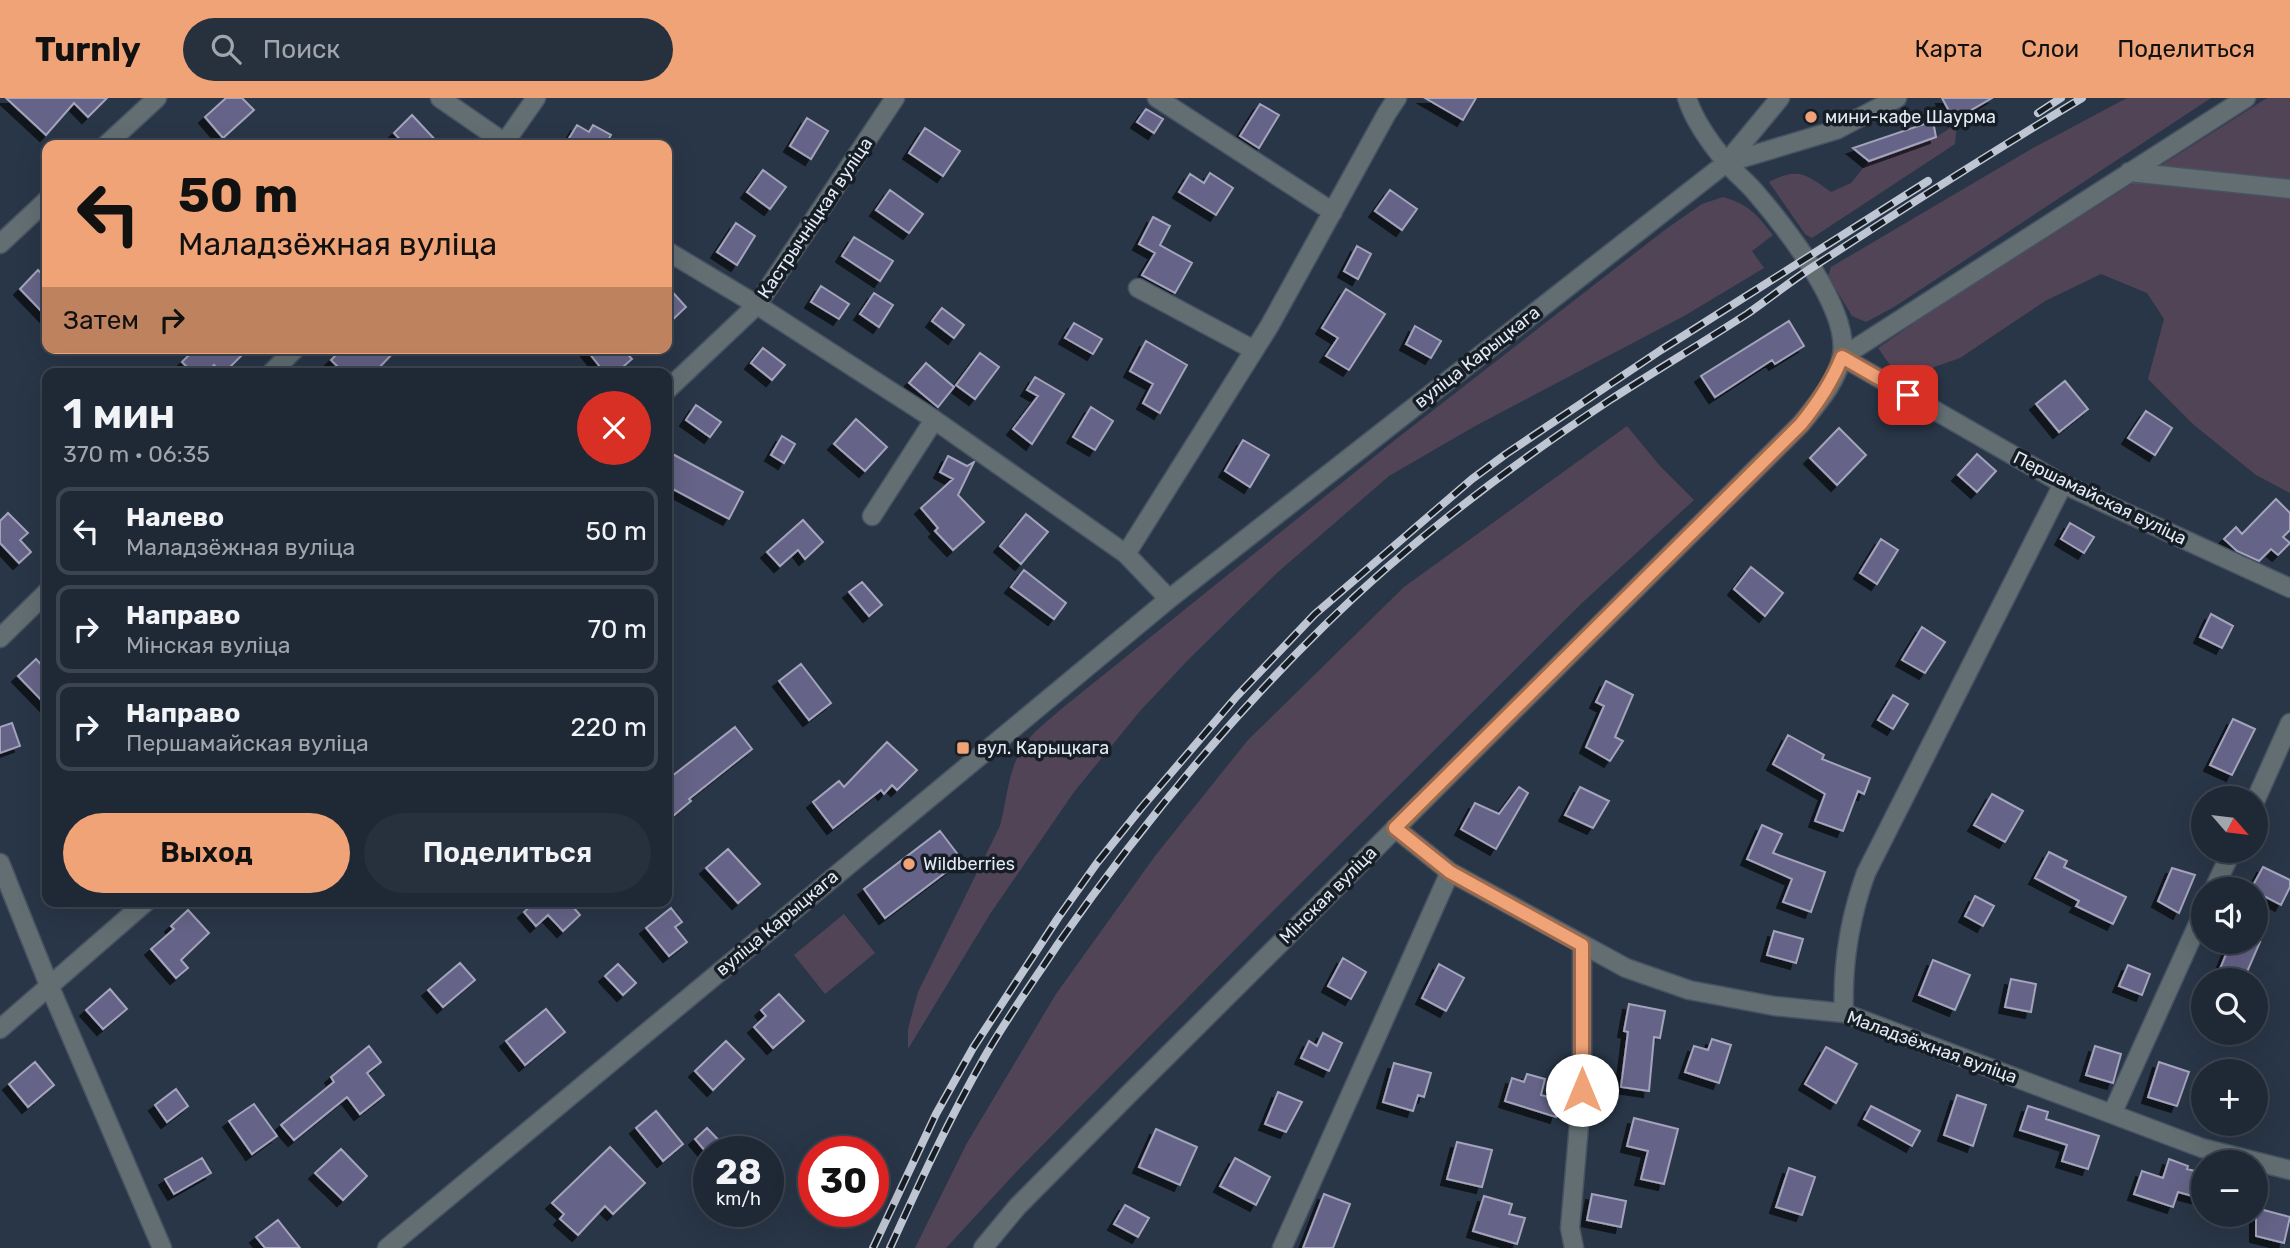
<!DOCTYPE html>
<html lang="ru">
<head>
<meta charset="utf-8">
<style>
  :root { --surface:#1f2835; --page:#27303d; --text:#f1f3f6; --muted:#a1a6ad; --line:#3c4450; --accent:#efa377 }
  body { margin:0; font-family:Rubik,sans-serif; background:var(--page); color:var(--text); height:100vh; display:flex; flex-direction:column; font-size:26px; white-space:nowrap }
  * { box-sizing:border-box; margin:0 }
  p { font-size:23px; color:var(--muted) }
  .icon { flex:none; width:38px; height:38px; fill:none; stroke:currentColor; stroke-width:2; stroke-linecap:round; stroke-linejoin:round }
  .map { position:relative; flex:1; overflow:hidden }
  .drawer { position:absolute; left:42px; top:270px; width:630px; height:539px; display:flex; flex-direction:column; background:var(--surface); border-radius:14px; box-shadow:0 7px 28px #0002,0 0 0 2px var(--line) }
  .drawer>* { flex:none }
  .hud { position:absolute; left:42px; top:42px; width:630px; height:214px; border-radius:14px; box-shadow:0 7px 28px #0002,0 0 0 2px var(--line); background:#efa377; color:#111; overflow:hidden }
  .needle { width:46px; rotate:118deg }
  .fabs { position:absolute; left:2191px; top:688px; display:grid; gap:14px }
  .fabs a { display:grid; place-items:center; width:77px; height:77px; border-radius:50%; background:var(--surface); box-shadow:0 7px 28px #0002,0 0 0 2px var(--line); font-size:35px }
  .speed { position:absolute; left:693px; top:1038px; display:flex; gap:14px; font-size:35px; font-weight:700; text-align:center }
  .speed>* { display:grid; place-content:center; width:91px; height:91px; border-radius:50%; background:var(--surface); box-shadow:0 7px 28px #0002,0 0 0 2px var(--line); line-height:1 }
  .speed small { font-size:18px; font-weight:400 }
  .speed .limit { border:10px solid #d22; background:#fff; color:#111 }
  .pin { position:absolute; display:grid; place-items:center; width:60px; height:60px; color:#fff; margin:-30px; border-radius:14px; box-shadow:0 4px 10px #0006 }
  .me { position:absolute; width:77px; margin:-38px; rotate:0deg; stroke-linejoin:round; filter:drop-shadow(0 0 5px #0008) }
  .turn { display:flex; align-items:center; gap:24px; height:147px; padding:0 21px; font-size:32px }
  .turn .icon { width:91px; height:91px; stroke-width:2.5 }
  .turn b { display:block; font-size:49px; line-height:60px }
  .then { display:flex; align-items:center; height:66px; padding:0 21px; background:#0003; gap:14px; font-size:26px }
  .round { display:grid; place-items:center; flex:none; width:74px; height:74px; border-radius:37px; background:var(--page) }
  .summary { display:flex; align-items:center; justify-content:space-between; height:119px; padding:0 21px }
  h1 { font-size:42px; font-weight:600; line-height:52px }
  .cta { display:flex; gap:14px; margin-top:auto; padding:14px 21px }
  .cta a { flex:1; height:80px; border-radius:42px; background:var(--accent); color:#111; font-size:28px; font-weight:600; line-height:80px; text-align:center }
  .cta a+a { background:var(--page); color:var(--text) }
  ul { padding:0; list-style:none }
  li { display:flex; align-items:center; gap:21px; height:88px; margin:0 14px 10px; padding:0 7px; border:4px solid var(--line); border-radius:14px }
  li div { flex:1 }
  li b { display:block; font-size:26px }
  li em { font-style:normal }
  header { display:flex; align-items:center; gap:42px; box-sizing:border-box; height:98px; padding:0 35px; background:var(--accent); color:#111 }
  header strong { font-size:33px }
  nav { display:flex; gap:38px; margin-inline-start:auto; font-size:24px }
  .search { width:490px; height:63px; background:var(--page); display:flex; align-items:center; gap:18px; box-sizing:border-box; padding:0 24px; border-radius:38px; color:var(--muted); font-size:26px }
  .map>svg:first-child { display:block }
  .green { fill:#524457 }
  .building { fill:#656487; stroke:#a3a3bb; stroke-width:2; filter:url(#shadow) }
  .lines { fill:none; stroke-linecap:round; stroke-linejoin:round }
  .minor-casing { stroke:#475363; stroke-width:21 }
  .minor { stroke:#626e72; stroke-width:18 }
  .rail-casing { stroke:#bdc6d2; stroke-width:8 }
  .rail { stroke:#171d25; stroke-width:5; stroke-dasharray:16; stroke-linecap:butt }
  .route-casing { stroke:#9b6a4d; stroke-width:18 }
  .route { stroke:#efa377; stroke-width:12 }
  .poi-dot { fill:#efa377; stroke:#171d25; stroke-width:2.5 }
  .labels { text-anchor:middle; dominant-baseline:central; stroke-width:7; stroke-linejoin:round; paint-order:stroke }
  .poi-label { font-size:18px; fill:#e2eaf5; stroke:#171d25; text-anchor:start }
  .street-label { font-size:18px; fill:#e2eaf5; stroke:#171d25 }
</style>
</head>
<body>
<header>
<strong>Turnly</strong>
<div class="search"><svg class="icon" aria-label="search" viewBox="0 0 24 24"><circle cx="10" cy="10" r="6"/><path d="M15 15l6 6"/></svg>Поиск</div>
<nav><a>Карта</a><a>Слои</a><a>Поделиться</a></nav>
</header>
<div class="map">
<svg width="2290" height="1150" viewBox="0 0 2290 1150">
  <defs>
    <filter id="shadow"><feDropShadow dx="-6" dy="6" stdDeviation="0" flood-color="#0009"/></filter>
  </defs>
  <rect width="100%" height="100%" fill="#293647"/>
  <!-- green -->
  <path class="green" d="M2127,0h84l-317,209 -28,15 -14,-6 -24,-40 3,-9 202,-119z
    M2267,0h23v395l-34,-18 -62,-50 -46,-46 16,-60 -17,-26 -46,-19 -56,27 -85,57 -60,21 -22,-31 55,-38z
    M1957,26l-2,20 -143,94 -7,-4 -36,-52c30,-15 36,-8 62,10l20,-9 18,-22 67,-24z
    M1723,99c27,8 33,17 50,38l-21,16 12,17 -80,48 -207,109 -88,51 -111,96 -89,87 -49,52 -66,81 -84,122 -82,135v-20l10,-37 82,-166c7,-26 8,-58 24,-80 8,-14 24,-25 36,-36l335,-270 271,-211 36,-25z
    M1627,328l33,40 34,34 -112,103 -313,312 -250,254 -73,79h-31l52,-105 89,-149 99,-138 93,-116 156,-153z
    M844,816l31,39 -50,41 -31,-39z"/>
  <!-- building -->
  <path class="building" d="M6,0h101l-19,19 -14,-14 -28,32z
    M226,0h16l12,12 -31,28 -18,-21z
    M1425,0h51l-13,22z
    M1942,0h50l-38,22z
    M1260,6l19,11 -20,33 -19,-12z
    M1146,11l17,10 -9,14 -17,-11z
    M412,17l28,30h-35l-11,-12z
    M807,20l21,13 -17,28 -21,-13z
    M1933,23l3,16 -67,24 -16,-13z
    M577,27l12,7 4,-7 18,10 -4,7 5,3h-47z
    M925,30l35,23 -17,25 -34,-23z
    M763,72l23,17 -16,22 -23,-17z
    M1210,75l23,15 -17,27 -37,-23 11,-18 14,9z
    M890,92l33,24 -14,19 -33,-23z
    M1390,92l27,19 -15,21 -27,-19z
    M1153,119l17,9 -10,19 32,18 -17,30 -33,-18 13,-22 -16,-9z
    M736,125l19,13 -18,29 -20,-13z
    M854,139l39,24 -13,20 -38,-25z
    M1357,148l14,8 -13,25 -14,-8z
    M38,172l9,9v38l-27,-28z
    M667,188l19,21 -19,18z
    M821,188l28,18 -10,15 -28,-17z
    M1346,191l39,25 -36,56 -23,-14 12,-18 -16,-10z
    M874,195l19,12 -14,22 -19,-13z
    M942,210l22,17 -10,13 -22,-17z
    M1789,223l15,25 -29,18 -3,-4 -57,37 -14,-21z
    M1074,225l28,16 -9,15 -28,-16z
    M1415,228l26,15 -10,17 -25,-14z
    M1146,243l41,24 -27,48 -17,-10 10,-19 -23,-13z
    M196,250h53l-25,25h-3l-7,-8 -8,8h-13l-11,-11z
    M343,250h55l-24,25h-30l-13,-13z
    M585,250h37l10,11 -16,14h-11z
    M763,250l22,17 -13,15 -21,-17z
    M980,255l19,14 -24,32 -19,-14z
    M926,265l28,24 -16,20 -29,-24z
    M1035,279l29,17 -32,50 -19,-15 25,-33 -11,-6z
    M2065,283l23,28 -29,23 -23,-28z
    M696,307l25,17 -11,15 -24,-17z
    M1091,309l22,14 -18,29 -22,-13z
    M2146,313l26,17 -17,27 -27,-17z
    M856,321l31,28 -22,24 -31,-27z
    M1839,330l27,27 -29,30 -27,-27z
    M782,338l13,8 -11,19 -13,-8z
    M1243,342l26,15 -19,32 -25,-16z
    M667,353l76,41 -14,27 -62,-33z
    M1977,356l19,17 -19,21 -19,-17z
    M948,358l19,10 7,-4 -16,33 26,27 -31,28 -18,-19 3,-3 -17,-20 32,-29 -13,-7z
    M2276,401l14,14v17l-7,7 7,6 -12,12 -7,-6 -12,12 -22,-10 -13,-12 12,-12 6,7z
    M8,415l20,20 -8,7 11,12 -12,11 -19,-20v-22z
    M1026,416l22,18 -27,32 -21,-18z
    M803,422l20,22 -18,17 -7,-9 -18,16 -13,-14z
    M2070,425l24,14 -10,16 -23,-14z
    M1881,441l17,11 -21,34 -17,-11z
    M1751,469l32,26 -18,23 -31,-27z
    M1024,472l42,33 -12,16 -43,-32z
    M862,484l20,23 -13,11 -20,-24z
    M2211,516l22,12 -11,22 -22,-11z
    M1922,529l23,15 -20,31 -23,-13z
    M36,561l11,12v35l-29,-30z
    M801,566l30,39 -22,17 -30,-39z
    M1606,583l27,14 -18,42 8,4 -13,20 -24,-14 18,-41 -8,-4z
    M1893,597l15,9 -15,25 -15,-9z
    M2233,621l22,10 -23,46 -22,-10z
    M12,625l8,23 -20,7v-26z
    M735,629l17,22 -63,50 2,2 -24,20v-41z
    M1788,637l36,20 -2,4 48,19 -6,16 -6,-3 -15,40 -28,-10 10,-27 -52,-30z
    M887,644l30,28 -20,20 -5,-5 -8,9 -3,-4 -48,38 -20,-26 26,-21 5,6z
    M1519,689l9,6 -32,56 -35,-20 14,-26 24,11z
    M1580,689l29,14 -16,27 -28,-13z
    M1992,696l31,17 -18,31 -31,-17z
    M1762,727l20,9 -9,19 52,19 -14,40 -28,-10 9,-23 -45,-20z
    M940,733l22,29 -77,58 -21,-29z
    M728,751l32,35 -22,19 -32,-35z
    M2049,754l18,9 -3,6 62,30 -13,27 -37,-18 3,-5 -44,-23z
    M2263,769l27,13v7l-9,18 -25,-13v-3h-5z
    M2172,770l23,7 -16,38 -21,-12z
    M1975,798l19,10 -11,20 -18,-10z
    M536,803h32l12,14 -17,16 -15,-16 -12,11 -12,-14z
    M671,810l11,14 -7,5 12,15 -18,14 -23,-28z
    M188,812l21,23 -28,27 7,8 -12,10 -25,-29 23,-20 -3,-3z
    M1774,833l29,8 -7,24 -29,-8z
    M2231,844h29l-16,37 -24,-10z
    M1343,860l23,14 -15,27 -23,-13z
    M1933,862l37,15 -15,35 -36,-15z
    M460,865l15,17 -32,27 -15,-17z
    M618,866l18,19 -13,12 -18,-19z
    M1439,866l25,14 -18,33 -24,-13z
    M2128,867l22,9 -8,21 -23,-9z
    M2011,881l25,5 -5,28 -26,-5z
    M110,891l17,20 -24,20 -17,-19z
    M779,896l25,27 -31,27 -19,-21 12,-11 -5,-6z
    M1629,906l36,7 -5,27 -6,-1 -5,54 -28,-4 7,-55 -4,-1z
    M546,911l19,23 -40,33 -19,-24z
    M1323,935l19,10 -13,28 -28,-13 8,-17 8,5z
    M1712,941l19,6 -12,38 -34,-11 9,-26 14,4z
    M726,943l18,18 -31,31 -18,-19z
    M369,948l12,16 -14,11 17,22 -24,19 -13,-17 -53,43 -13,-15 53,-43 -3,-5z
    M2095,948l26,8 -8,29 -27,-8z
    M1826,949l31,17 -21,39 -31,-19z
    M35,964l19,23 -26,22 -19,-23z
    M2159,964l30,10 -12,34 -29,-9z
    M1394,965l37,10 -7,24 -6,-2 -5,16 -30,-9z
    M1527,976l18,5 -4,16 20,5 -5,17 -51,-16 7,-23 12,4z
    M176,991l12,17 -21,16 -12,-17z
    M1278,994l24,10 -16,30 -21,-8z
    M1957,997l29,10 -13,41 -29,-11z
    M254,1006l23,32 -25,18 -23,-33z
    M1871,1008l49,25 -8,15 -48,-27z
    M2028,1008l20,6 -2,7 53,17 -11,33 -26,-8 5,-16 -47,-15z
    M656,1013l27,33 -20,17 -27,-33z
    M1634,1020l44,11 -14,55 -23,-5 7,-28 -21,-5z
    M707,1030l23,24h-24l-11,-13z
    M1156,1031l41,18 -17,38 -41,-18z
    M1457,1044l35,8 -10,37 -35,-8z
    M610,1049l35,36 -32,31 -8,-8 -27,29 -18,-16 4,-5 -12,-11z
    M341,1051l26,27 -24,24 -28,-27z
    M202,1060l9,15 -37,21 -9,-15z
    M1235,1060l35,19 -14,28 -36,-19z
    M2169,1061l19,7 -1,3 16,4v26l-25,-7 -5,15 -39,-13 8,-23 21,7z
    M1789,1070l26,9 -13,38 -26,-8z
    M1324,1096l26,10 -17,44h-30z
    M1592,1096l34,7 -5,26 -34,-7z
    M1484,1098l28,8 -3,10 16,4 -8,26 -44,-13z
    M1125,1107l24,13 -11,19 -24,-13z
    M2256,1110l34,9 -6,26 -28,-7z
    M278,1122l22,28h-35l-9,-11z"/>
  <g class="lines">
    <defs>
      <path id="minor" d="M440,0l68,47
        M1157,0l176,114
        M106,47l51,-47
        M503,47l33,-47
        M1726,65l110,-33 61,-32
        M2129,74l161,17
        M0,146l47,-44
        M667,153l90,54 169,109 200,140
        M1138,190l116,62
        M1842,259l221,127 227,104
        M1842,259l404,-259
        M271,275l25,-25
        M667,292l90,-85 138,-207
        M872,418l62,-96
        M1169,501l-43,-45 144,-229 117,-212 10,-15
        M0,540l47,-46
        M2256,701l34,-76
        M1395,730l55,44 176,96 63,22 85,16 70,7 358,135 88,22
        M0,765l49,122 113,263
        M2214,791l18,-39
        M1844,915c-2,-47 6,-96 22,-140l197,-389
        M0,931l147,-128
        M2112,1016l91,-201
        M387,1150l782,-649 557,-436 54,-65
        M983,1150l34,-41 112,-113 672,-670c16,-20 37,-43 41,-69 8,-46 -57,-128 -86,-162 -9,-11 -21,-20 -30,-31 -15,-18 -32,-41 -39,-64
        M1282,1150l168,-376
        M1574,1150l-4,-20 12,-138v-145"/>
    </defs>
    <!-- minor casing -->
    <use href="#minor" class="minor-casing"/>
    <!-- minor -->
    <use href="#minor" class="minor"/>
    <defs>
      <path id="rail" d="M2038,15l23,-15
        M873,1150l63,-134 37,-66 85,-130 39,-55 45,-56 95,-111 78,-82 157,-135 34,-25 155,-104 267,-169
        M890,1150c29,-64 59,-129 94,-190 22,-39 49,-76 74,-114 79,-113 167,-221 266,-318 86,-85 186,-160 286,-226 45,-29 92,-57 137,-86 23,-16 45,-34 69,-49 88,-57 176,-113 266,-167"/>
    </defs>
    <!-- rail casing -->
    <use href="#rail" class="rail-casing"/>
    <!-- rail -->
    <use href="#rail" class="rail"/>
  </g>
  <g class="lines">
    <defs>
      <path id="route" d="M1582,992v-145l-132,-73 -55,-44 406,-404c17,-21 31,-42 41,-67l66,38"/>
    </defs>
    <!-- route casing -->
    <use href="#route" class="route-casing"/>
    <!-- route -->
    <use href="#route" class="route"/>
  </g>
  <!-- markers -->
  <g class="poi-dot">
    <circle cx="1811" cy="19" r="7"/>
    <rect x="956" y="643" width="14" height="14" rx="3.5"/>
    <circle cx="909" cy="766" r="7"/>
  </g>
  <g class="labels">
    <!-- poi labels -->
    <g class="poi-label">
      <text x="1825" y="19">мини-кафе Шаурма</text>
      <text x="977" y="650">вул. Карыцкага</text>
      <text x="923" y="766">Wildberries</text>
    </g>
    <!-- street labels -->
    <g class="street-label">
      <text transform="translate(815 120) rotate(-56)">Кастрычніцкая вуліца</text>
      <text transform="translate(1477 259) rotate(-38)">вуліца Карыцкага</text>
      <text transform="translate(2100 400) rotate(26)">Першамайская вуліца</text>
      <text transform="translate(1328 797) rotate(-45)">Мінская вуліца</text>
      <text transform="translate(777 825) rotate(-40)">вуліца Карыцкага</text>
      <text transform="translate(1932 949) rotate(20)">Маладзёжная вуліца</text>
    </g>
  </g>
</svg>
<div class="fabs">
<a><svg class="needle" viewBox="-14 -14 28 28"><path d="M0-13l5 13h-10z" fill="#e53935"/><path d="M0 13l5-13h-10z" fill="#a1a6ad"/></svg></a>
<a><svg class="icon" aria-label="sound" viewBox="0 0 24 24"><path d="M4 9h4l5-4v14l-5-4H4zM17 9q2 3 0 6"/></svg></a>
<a><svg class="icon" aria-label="search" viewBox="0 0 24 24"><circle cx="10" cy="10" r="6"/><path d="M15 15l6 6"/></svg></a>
<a>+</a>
<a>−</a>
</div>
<div class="speed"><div>28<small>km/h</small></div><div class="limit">30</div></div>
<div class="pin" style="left:1908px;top:297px;background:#d93025"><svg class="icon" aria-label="arrive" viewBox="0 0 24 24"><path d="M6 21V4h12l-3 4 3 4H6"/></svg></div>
<svg class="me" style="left:1582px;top:992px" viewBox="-20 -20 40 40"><circle r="19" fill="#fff"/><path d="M0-13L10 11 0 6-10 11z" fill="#efa377"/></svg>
<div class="hud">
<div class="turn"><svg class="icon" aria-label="left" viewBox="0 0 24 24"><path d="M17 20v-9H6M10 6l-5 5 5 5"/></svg><div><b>50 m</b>Маладзёжная вуліца</div></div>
<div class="then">Затем<svg class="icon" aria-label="right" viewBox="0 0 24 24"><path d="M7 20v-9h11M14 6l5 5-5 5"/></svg></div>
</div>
<section class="drawer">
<div class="summary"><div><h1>1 мин</h1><p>370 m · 06:35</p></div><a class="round" style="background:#d93025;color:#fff"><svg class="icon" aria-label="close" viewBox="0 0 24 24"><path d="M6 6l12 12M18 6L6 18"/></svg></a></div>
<ul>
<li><svg class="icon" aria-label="left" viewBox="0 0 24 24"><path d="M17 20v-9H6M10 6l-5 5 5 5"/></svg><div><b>Налево</b><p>Маладзёжная вуліца</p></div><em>50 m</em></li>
<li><svg class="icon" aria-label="right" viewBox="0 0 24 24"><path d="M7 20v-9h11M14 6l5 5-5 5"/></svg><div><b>Направо</b><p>Мінская вуліца</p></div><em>70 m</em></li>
<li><svg class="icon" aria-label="right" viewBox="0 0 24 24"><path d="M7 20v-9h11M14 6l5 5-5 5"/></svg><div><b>Направо</b><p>Першамайская вуліца</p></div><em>220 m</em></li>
</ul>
<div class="cta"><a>Выход</a><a>Поделиться</a></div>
</section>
</div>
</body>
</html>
